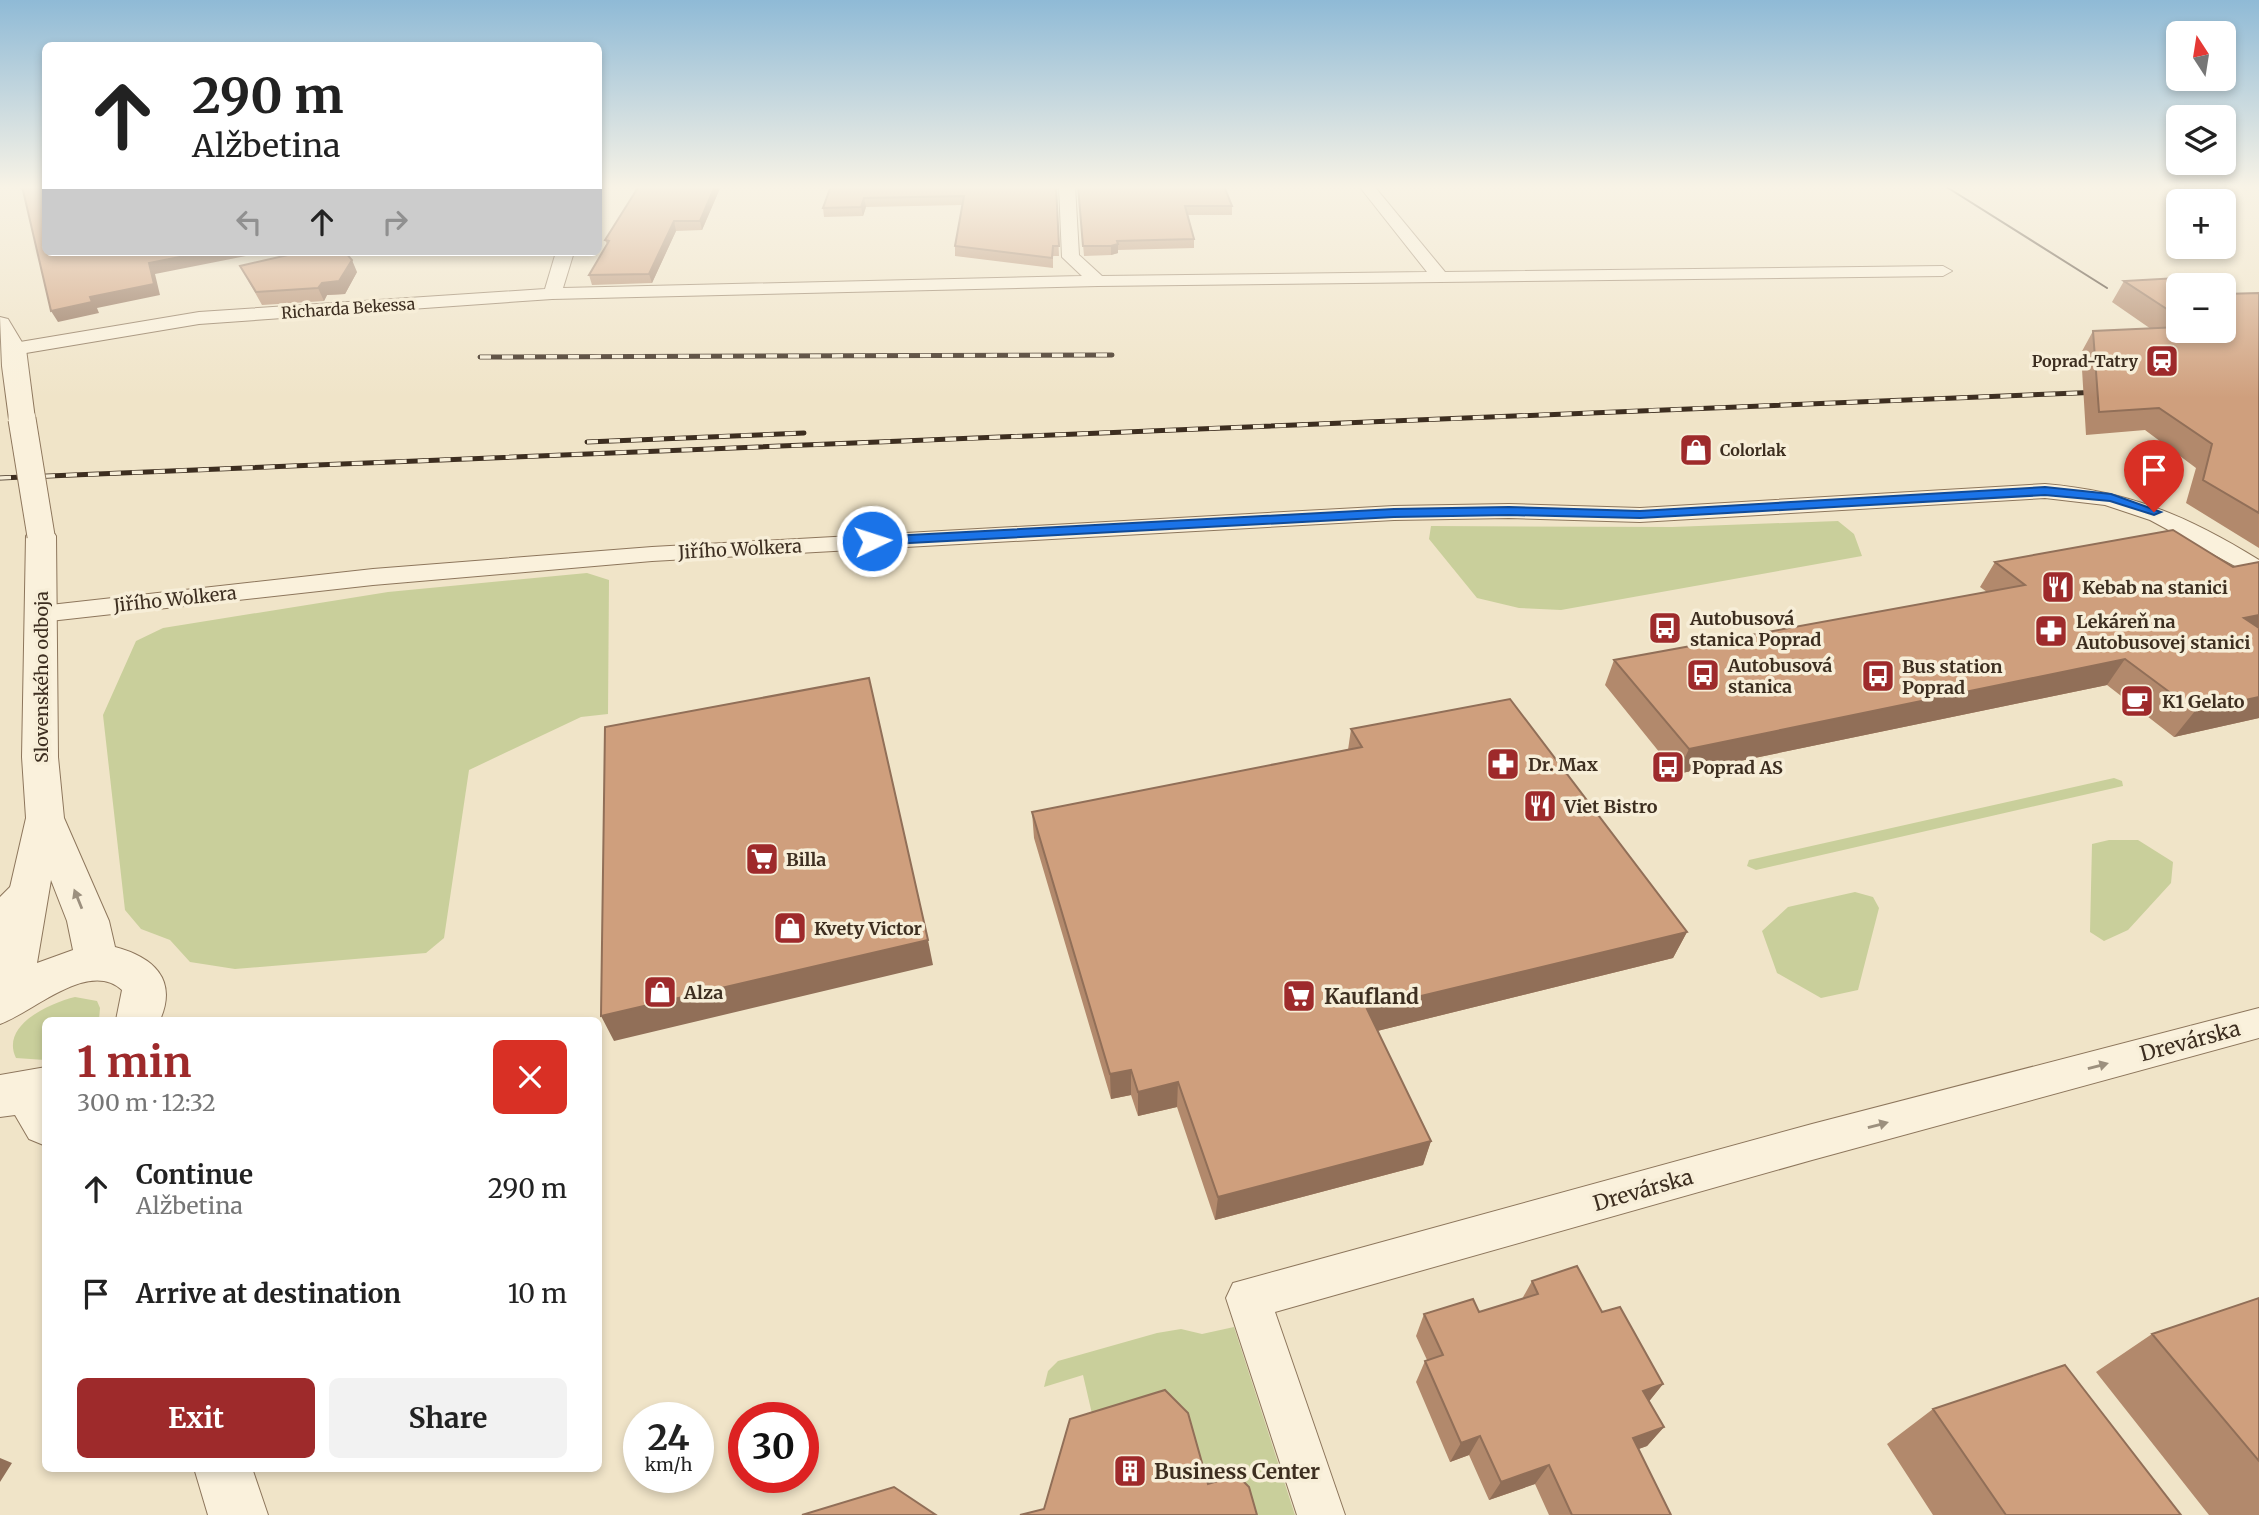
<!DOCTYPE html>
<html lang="en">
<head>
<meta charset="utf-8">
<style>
  :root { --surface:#fff; --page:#f2f2f2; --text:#222; --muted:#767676; --accent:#9e2a2b }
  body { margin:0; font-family:Merriweather,serif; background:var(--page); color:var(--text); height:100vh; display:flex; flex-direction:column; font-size:26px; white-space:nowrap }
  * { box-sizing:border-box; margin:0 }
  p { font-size:23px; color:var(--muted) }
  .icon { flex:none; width:38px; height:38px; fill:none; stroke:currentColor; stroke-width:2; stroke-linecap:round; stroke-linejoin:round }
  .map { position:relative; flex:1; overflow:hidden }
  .sheet { position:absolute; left:42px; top:1017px; width:560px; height:455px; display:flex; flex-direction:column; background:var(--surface); border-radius:10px; box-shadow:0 4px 10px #0003 }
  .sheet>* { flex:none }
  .guide { position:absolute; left:42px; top:42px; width:560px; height:214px; border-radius:10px; box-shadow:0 4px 10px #0003; background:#fff; color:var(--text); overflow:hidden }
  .needle { width:46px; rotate:348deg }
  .controls { position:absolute; left:2166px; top:21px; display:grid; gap:14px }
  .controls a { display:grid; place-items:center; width:70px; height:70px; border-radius:10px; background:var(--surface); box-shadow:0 4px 10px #0003; font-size:35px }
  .speed { position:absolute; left:623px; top:1402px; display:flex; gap:14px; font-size:35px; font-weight:700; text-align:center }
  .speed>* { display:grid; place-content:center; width:91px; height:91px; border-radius:50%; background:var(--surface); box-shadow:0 4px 10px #0003; line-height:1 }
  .speed small { font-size:18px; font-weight:400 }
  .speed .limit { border:10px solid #d22; background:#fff; color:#111 }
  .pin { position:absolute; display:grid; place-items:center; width:60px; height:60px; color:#fff; margin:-72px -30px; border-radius:50% 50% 50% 0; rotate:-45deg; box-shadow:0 0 7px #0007 }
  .pin .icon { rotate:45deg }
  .me { position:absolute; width:77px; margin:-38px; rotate:86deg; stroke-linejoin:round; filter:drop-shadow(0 0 5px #0008) }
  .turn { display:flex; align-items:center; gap:24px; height:147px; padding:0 35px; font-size:32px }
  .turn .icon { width:91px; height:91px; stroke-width:2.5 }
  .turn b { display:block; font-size:49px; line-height:60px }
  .lanes { display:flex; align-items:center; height:66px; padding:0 35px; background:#0003; justify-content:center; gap:35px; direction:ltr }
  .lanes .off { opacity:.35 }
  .round { display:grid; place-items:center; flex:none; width:74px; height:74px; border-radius:10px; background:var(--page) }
  .summary { display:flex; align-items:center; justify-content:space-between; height:119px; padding:0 35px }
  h1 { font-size:42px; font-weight:700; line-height:52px; color:var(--accent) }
  .action { display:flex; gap:14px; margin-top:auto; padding:14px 35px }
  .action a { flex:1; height:80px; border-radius:10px; background:var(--accent); color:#fff; font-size:28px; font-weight:700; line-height:80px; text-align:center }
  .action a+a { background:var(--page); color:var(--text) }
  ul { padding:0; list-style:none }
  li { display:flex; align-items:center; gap:21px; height:105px; padding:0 35px }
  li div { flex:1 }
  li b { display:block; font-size:26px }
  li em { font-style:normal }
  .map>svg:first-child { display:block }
  .green { fill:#c9cf9b }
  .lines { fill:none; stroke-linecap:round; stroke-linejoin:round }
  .minor-casing { stroke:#8d765c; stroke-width:2 }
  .tertiary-casing { stroke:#8d765c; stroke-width:2 }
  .minor { fill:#faf1dc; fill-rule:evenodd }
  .tertiary { fill:#faf1dc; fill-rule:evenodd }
  .tram { stroke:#3d2e20; stroke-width:2 }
  .rail-casing { stroke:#3d2e20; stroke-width:5 }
  .rail { stroke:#f7eed8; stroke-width:3.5; stroke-dasharray:11; stroke-linecap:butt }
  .tertiary-bridge-casing { stroke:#8d765c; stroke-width:29; stroke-linecap:butt }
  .tertiary-bridge { stroke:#faf1dc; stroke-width:27 }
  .wall { fill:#b2896c }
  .shaded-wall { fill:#916f58 }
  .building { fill:#cf9f7d; stroke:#916f58; stroke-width:2 }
  .oneway { fill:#9c907e }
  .route { fill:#1a73e8; stroke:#114b97; stroke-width:2 }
  .labels { text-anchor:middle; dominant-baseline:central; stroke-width:7; stroke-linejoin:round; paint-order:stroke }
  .far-street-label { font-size:16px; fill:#3d2e20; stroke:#f7eed8 }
  .far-poi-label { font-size:16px; font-weight:bold; fill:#3d2e20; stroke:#f7eed8; text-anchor:end }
  .street-label { font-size:18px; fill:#3d2e20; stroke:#f7eed8 }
  .poi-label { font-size:18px; font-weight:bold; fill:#3d2e20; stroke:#f7eed8; text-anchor:start }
  .near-poi-label { font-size:21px; font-weight:bold; fill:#3d2e20; stroke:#f7eed8; text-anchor:start }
  .near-street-label { font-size:21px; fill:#3d2e20; stroke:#f7eed8 }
</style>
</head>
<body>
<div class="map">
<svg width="2259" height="1515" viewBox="0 0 2259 1515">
  <rect width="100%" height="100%" fill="#f0e4c8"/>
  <!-- green -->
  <path class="green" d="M1838,521l16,13 8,22 -301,54 -42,-2 -42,-10 -48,-59 2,-13 241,1z
    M587,573l22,7 -1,134 -27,3 -112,53 -25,168 -18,15 -191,16 -45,-7 -20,-22 -29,-11 -16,-19 -22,-195 33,-74 27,-13 225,-36z
    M2114,778l8,3 1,5 -367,84 -9,-4 2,-6z
    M2109,840h29l35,22 -2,21 -43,47 -24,11 -14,-9 2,-88z
    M1855,892l18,5 6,11 -21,82 -37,8 -44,-25 -15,-42 26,-24z
    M75,997l22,4 3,7 -1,12h-53l-1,40 -29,-2c-16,-33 34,-55 59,-61z
    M1234,1327l61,188h-55l-141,-71 -16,-69 -39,12 4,-16 10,-10 99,-28 24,-4 21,5z"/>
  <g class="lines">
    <defs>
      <path id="minor" d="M1059,186h16l4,69 23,21 325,-4 -68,-86h15l71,86 498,-6 9,5 -9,5 -845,10 -546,13 -353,25 -185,31 -10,-6 10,-6 185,-31 346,-23 11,-37h18l-11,36 519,-12 -20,-19z
        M2045,484c84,7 143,32 214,76v19l-109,-59 -45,-15 -60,-7 -405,24 -131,-4 -115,2 -742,41 -279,24 -332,37 -9,-2 -4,-6 4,-6 9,-2 332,-37 279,-22 742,-41 115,-2 131,4z
        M28,877l12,4 5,9 -33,38 -12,4v-35l16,-16z
        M2259,1008v30l-447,122 -537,152 70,203h-48l-71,-217 7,-15 579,-159z"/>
      <path id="tertiary" d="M0,317l8,2 18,30 9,70 -4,6h-18l-4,-6 -7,-53z
        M41,527l11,3 4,6 2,221 6,61 45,103 6,26c38,10 63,32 45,73h-44l6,-30c-33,-31 -89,22 -122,34v-93l26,-113 -4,-61 4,-221 4,-6zM51,880l16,41 6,29 -36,13z
        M46,1067v79l-17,-7 -14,-24 -15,2v-42z
        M194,1468h58l16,47h-60z"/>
    </defs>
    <!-- minor casing -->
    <use href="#minor" class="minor-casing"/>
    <!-- tertiary casing -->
    <use href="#tertiary" class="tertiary-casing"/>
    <!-- minor -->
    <use href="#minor" class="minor"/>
    <!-- tertiary -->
    <use href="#tertiary" class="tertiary"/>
    <!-- tram -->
    <path class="tram" d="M1945,186l162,102"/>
    <defs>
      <path id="rail" d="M480,357l632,-2
        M587,442l217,-9
        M0,478l2102,-86"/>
    </defs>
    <!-- rail casing -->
    <use href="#rail" class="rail-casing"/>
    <!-- rail -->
    <use href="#rail" class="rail"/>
    <defs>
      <path id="tertiary-bridge" d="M22,419l19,117"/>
    </defs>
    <!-- tertiary-bridge casing -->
    <use href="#tertiary-bridge" class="tertiary-bridge-casing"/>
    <!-- tertiary-bridge -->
    <use href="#tertiary-bridge" class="tertiary-bridge"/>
  </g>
  <!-- wall -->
  <path class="wall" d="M721,186l-19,44 -26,1 -24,52 -60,2 -3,-10 18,-31 -2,-4z
    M831,186h225l3,70h-6v12l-98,-12v-10l7,-41 -96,2 -3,9 -39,1 -1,-9z
    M1078,186h146l8,20v9h-44l6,24v9l-76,2v3l-7,2 -27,1z
    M240,266l117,6 -12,22 -18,1 -3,6 -62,4z
    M2124,281l55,4v46h45l35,-38v255l-73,-45 10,-35 -51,-38 -59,5 -5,-82 12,-22 58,-2 -39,-27z
    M1995,562l238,5 26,-5v156l-85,19 -67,-52 -430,89 -72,-89 9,-25 373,-68 -7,-5z
    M1351,729l336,203 -14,26 -296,73 54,110 -8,24 -208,55 -38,-113 -39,9 -7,-21 -20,4 -77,-261 -2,-26 316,-62z
    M1532,1281l70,31 61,72 -14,17 15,26 -17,19 -9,3 33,66h-122l-14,-31 -46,16 -20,-45 -19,7 -34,-80 9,-21 2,-1 -11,-24 8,-22 55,-2 43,-13z
    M2259,1298v217h-50l-113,-143 56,-38z
    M1933,1409l248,106h-248l-46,-71z"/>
  <!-- shaded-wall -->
  <path class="shaded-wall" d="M715,186h6l-19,44 -2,-9z
    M864,198l2,9 -3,9 -2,-9z
    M674,221l2,10 -24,52 -3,-9z
    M1118,244v9l-7,2v-9z
    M205,252h45l1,3 -96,19 5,21 -63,13 2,5 -41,9 -7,-11 39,-14 59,-34z
    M352,260l5,12 -12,22 -18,1 -3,6 -6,-13 4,-5z
    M2259,615v20l-15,-17z
    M2125,659l-18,26 -430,89 12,-25z
    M2259,697v21l-85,19 21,-26z
    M1687,932l-14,26 -312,77 6,-26z
    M928,940l5,25 -319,76 -13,-25z
    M1131,1070v25l-20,4 -1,-25z
    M1178,1082l-1,25 -39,9v-24z
    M1431,1141l-8,24 -208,55 3,-23z
    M1663,1384l-16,20 -4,-13z
    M1664,1427l-17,19 -30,11 16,-19z
    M1480,1436l-11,19 -19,7 11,-19z
    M0,1458l12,5 -12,19z
    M1549,1465l-14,19 -46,16 12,-18z"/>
  <!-- building -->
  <path class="building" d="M22,186h24v66h159l-56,11 5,21 -64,13 2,5 -41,9z
    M639,186h76l-15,35h-26l-25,53 -60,1 20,-34 -4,-1z
    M831,186h225l3,60h-6l-1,12 -97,-12 9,-50 -100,2 -3,9 -38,1z
    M1078,186h146l8,20h-47l9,33 -77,2 1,3 -7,2h-28z
    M301,252h44l7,8 -13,21 -17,2 -4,5 -62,4 -16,-26z
    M2178,278l14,7h-13v32l-55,-36z
    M2259,293v220l-56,-33 9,-36 -53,-36 -60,4 -6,-81 86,-4v4h45v-37z
    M2173,530l60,37 26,-5v53l-15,3 15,10v69l-64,14 -70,-52 -436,90 -75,-89 411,-75 -30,-23z
    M869,678l59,262 -327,76 4,-289z
    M1510,699l177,233 -320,77 64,132 -213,56 -40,-115 -40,10 -7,-22 -21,4 -78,-262 330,-65 -11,-18z
    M1577,1266l25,46 18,-5 43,77 -20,7 21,36 -31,11 38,77h-99l-23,-50 -48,17 -21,-46 -19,7 -36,-82 18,-6 -19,-41 49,-15 6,13 59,-18 -6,-13z
    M2259,1298v163l-107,-127z
    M2065,1365l116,150h-175l-73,-106z
    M1165,1390l23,23 20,71 29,-9 12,12 8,28h-237l24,-6 26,-90z
    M894,1487l42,28h-134z"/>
  <!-- one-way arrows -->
  <defs><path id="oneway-solid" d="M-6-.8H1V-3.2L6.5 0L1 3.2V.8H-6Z" transform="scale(1.75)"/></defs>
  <g class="oneway">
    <use href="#oneway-solid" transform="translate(78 899) rotate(-112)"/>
    <use href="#oneway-solid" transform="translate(2098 1066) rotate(-15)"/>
    <use href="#oneway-solid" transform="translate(1878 1125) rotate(-15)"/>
  </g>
  <!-- sky -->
  <linearGradient id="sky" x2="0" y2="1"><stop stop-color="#8fbad6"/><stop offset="0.47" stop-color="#f8f3e6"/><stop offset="1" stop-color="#f8f3e6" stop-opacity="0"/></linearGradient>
  <rect width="2259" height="398" fill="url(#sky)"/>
  <!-- route -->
  <path class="route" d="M2045,487l66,7 50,18 -7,3 -44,-14 -65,-6 -405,23 -131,-3 -115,2 -522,28 -7,-4 7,-4 522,-28 115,-2 131,4z"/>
  <!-- icons -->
  <defs>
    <symbol id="station-square" viewBox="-11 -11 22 22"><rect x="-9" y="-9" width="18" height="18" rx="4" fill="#9e2a2b" stroke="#f7eed8"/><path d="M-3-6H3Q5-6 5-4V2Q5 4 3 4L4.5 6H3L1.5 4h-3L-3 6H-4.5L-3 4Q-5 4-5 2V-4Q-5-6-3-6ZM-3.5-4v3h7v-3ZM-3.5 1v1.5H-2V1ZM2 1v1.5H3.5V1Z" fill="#fff"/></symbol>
    <symbol id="shop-square" viewBox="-11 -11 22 22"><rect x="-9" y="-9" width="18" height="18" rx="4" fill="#9e2a2b" stroke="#f7eed8"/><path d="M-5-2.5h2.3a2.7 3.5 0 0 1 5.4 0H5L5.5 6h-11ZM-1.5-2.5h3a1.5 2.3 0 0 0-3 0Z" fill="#fff"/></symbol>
    <symbol id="restaurant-square" viewBox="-11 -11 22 22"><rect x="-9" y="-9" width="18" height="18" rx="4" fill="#9e2a2b" stroke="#f7eed8"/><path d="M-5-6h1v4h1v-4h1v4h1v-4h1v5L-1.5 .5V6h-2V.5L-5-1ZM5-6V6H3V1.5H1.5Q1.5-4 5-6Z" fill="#fff"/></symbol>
    <symbol id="bus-square" viewBox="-11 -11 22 22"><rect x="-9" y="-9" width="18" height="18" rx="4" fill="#9e2a2b" stroke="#f7eed8"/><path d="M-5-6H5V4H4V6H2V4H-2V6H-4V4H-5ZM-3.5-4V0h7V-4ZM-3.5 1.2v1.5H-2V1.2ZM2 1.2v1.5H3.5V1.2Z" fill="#fff"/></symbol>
    <symbol id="pharmacy-square" viewBox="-11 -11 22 22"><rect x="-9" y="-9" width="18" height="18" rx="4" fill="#9e2a2b" stroke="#f7eed8"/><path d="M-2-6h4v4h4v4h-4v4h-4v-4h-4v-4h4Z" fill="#fff"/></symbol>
    <symbol id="cafe-square" viewBox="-11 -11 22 22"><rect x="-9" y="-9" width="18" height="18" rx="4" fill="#9e2a2b" stroke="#f7eed8"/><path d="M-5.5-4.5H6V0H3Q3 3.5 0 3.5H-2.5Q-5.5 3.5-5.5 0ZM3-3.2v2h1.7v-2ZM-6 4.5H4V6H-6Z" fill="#fff"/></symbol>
    <symbol id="supermarket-square" viewBox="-11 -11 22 22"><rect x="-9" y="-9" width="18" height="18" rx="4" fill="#9e2a2b" stroke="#f7eed8"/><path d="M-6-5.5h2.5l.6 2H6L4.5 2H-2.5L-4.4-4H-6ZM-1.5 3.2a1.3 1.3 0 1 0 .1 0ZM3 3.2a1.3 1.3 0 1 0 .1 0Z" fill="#fff"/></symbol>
    <symbol id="building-square" viewBox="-11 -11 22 22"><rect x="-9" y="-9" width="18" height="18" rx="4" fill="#9e2a2b" stroke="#f7eed8"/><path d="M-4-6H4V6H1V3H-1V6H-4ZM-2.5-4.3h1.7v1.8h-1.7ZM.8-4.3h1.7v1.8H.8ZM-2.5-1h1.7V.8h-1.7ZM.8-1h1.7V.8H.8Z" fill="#fff"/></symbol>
  </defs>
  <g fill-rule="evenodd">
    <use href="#station-square" x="2143" y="342" width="38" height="38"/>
    <use href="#shop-square" x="1677" y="431" width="38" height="38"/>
    <use href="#restaurant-square" x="2039" y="568" width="38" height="38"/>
    <use href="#bus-square" x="1646" y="609" width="38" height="38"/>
    <use href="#pharmacy-square" x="2032" y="612" width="38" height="38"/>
    <use href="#bus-square" x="1684" y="656" width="38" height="38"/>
    <use href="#bus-square" x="1859" y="657" width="38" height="38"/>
    <use href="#cafe-square" x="2118" y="682" width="38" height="38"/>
    <use href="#pharmacy-square" x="1484" y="745" width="38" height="38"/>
    <use href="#bus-square" x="1649" y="748" width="38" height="38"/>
    <use href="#restaurant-square" x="1521" y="787" width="38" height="38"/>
    <use href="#supermarket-square" x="743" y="840" width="38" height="38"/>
    <use href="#shop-square" x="771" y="909" width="38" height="38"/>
    <use href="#shop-square" x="641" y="973" width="38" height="38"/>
    <use href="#supermarket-square" x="1280" y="977" width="38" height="38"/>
    <use href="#building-square" x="1111" y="1452" width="38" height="38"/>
  </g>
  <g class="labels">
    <!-- far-street labels -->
    <g class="far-street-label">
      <text transform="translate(348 308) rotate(-4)">Richarda Bekessa</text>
    </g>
    <!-- far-poi labels -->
    <g class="far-poi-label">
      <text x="2138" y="361">Poprad-Tatry</text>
      <text x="1720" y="450" text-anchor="start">Colorlak</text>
    </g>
    <!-- street labels -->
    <g class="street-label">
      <text transform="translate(740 549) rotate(-3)">Jiřího Wolkera</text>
      <text transform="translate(175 599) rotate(-6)">Jiřího Wolkera</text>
      <text transform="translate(41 677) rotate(-90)">Slovenského odboja</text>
    </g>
    <!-- poi labels -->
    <g class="poi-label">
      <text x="2082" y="587">Kebab na stanici</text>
      <text x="1690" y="618">Autobusová<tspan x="1690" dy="21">stanica Poprad</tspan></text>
      <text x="2076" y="621">Lekáreň na<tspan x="2076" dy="21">Autobusovej stanici</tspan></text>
      <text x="1728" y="665">Autobusová<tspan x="1728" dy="21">stanica</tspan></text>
      <text x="1902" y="666">Bus station<tspan x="1902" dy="21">Poprad</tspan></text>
      <text x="2162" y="701">K1 Gelato</text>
      <text x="1528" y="764">Dr. Max</text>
      <text x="1692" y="767">Poprad AS</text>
      <text x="1564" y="806">Viet Bistro</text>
      <text x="786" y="859">Billa</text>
      <text x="814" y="928">Kvety Victor</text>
      <text x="684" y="992">Alza</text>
    </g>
    <!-- near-poi labels -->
    <g class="near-poi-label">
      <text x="1324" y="996">Kaufland</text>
      <text x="1154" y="1471">Business Center</text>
    </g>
    <!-- near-street labels -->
    <g class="near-street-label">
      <text transform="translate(2190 1041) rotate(-15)">Drevárska</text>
      <text transform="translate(1643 1190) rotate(-16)">Drevárska</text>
    </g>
  </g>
</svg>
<div class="controls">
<a><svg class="needle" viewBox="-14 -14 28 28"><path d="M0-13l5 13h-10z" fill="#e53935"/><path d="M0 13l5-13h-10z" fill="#767676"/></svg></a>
<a><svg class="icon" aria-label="layers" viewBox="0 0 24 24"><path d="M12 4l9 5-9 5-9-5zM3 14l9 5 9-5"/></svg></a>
<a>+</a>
<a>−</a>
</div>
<div class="speed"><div>24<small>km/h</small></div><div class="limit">30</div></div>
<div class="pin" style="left:2154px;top:512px;background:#d93025"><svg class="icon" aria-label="arrive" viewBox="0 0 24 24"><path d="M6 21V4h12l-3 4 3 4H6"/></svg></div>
<svg class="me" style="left:872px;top:541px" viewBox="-20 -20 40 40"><circle r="17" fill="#1a73e8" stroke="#fff" stroke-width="3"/><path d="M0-11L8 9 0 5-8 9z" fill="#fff"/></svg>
<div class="guide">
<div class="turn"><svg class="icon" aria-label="ahead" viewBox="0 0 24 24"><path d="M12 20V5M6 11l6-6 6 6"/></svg><div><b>290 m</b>Alžbetina</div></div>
<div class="lanes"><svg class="icon off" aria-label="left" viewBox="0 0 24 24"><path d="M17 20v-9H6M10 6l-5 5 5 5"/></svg><svg class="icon" aria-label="ahead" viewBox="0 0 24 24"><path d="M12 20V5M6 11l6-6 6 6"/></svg><svg class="icon off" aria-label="right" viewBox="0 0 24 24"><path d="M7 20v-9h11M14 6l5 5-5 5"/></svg></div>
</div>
<section class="sheet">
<div class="summary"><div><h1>1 min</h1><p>300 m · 12:32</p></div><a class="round" style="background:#d93025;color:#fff"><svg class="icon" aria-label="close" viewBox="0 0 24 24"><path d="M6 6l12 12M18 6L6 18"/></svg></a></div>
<ul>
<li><svg class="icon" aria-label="ahead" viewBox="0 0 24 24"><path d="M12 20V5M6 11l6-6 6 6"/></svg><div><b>Continue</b><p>Alžbetina</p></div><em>290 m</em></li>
<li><svg class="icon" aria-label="arrive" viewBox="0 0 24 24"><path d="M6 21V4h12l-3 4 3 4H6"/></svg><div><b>Arrive at destination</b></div><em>10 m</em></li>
</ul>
<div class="action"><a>Exit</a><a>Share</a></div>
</section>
</div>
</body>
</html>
